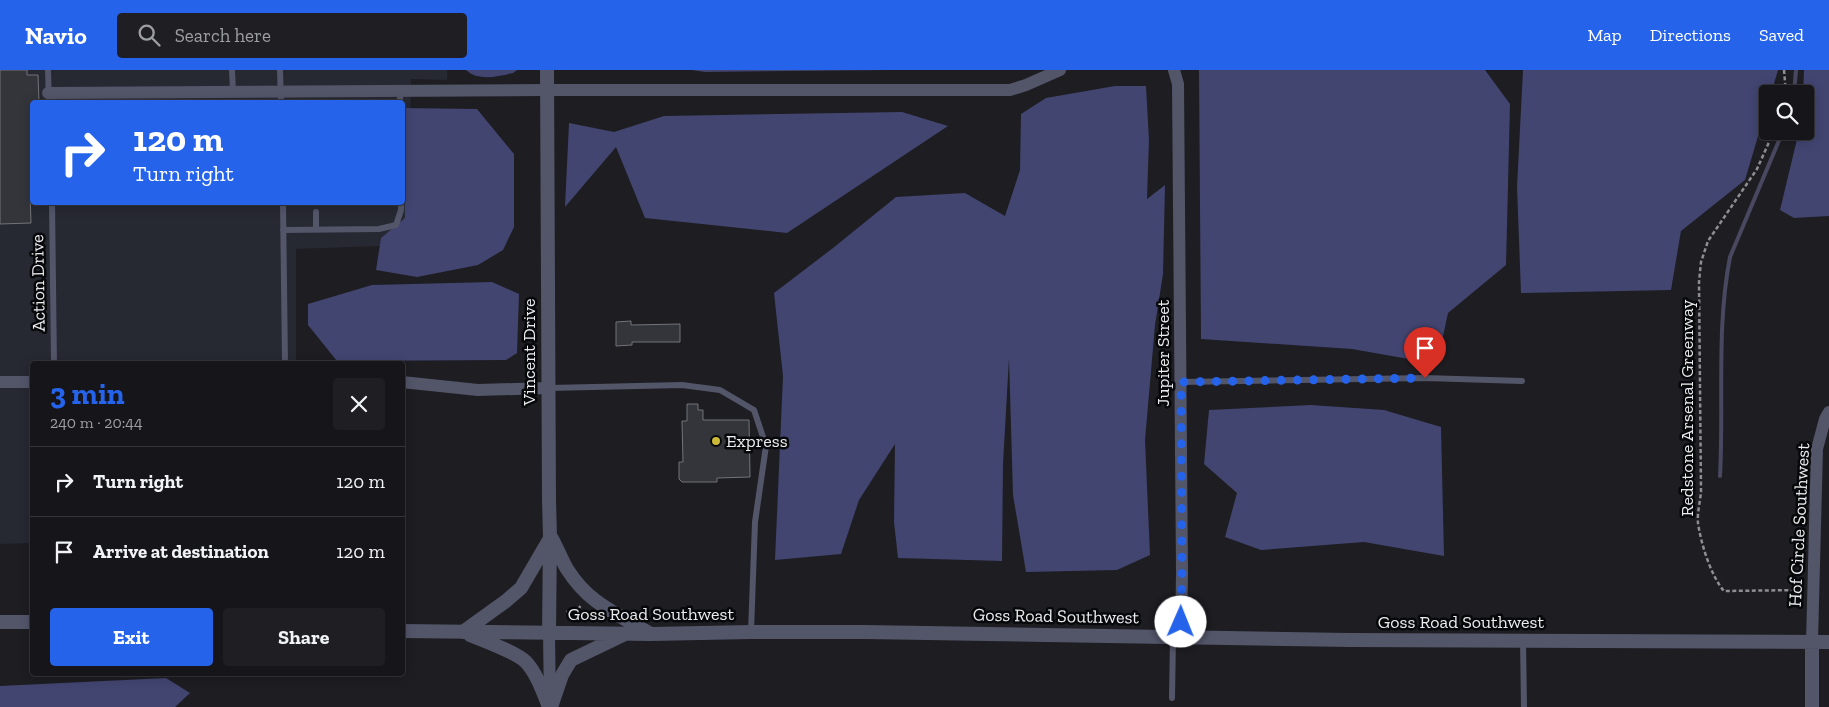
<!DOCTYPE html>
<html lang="en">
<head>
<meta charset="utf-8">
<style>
  :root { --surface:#16161a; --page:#1f1f23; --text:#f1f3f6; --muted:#9e9fa2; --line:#353539; --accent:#2563eb }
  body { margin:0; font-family:"Zilla Slab",serif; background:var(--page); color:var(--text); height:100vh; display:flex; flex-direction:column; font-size:19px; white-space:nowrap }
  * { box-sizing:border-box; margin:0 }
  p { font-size:16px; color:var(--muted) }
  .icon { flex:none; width:28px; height:28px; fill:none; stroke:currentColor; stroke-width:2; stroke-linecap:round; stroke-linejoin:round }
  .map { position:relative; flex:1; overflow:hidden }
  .drawer { position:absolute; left:30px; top:291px; width:375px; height:315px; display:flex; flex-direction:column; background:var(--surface); border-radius:5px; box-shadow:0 2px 12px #0003,0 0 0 1px var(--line) }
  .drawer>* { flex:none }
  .top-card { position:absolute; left:30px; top:30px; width:375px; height:105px; border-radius:5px; box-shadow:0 2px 12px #0003,0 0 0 1px var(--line); background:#2563eb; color:#fff; overflow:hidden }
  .tools { position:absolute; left:1759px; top:15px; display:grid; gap:10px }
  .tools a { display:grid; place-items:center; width:55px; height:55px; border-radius:5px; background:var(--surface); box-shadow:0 2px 12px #0003,0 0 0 1px var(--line); font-size:25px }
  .pin { position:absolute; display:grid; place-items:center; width:42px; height:42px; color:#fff; margin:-51px -21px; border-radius:50% 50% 50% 0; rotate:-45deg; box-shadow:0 0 5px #0007 }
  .pin .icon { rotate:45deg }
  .me { position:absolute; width:55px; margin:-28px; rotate:1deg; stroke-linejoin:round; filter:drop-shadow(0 0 4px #0008) }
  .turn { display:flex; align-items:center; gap:18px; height:105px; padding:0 20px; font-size:22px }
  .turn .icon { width:65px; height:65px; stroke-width:2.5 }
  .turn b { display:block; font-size:35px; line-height:42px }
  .round { display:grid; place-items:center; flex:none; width:52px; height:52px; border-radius:5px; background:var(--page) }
  .head { display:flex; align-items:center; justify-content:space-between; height:85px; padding:0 20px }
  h1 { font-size:30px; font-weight:800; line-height:38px; color:var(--accent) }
  .primary-button { display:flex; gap:10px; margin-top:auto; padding:10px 20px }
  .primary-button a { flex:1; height:58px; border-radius:5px; background:var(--accent); color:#fff; font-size:20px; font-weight:800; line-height:58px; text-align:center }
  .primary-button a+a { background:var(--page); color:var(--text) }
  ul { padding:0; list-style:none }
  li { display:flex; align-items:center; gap:15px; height:70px; padding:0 20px; border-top:1px solid var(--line) }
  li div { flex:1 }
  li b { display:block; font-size:19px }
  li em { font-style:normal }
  header { display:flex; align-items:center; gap:30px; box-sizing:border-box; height:70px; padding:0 25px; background:var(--accent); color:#fff }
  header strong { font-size:24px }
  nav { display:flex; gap:28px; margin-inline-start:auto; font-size:18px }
  .search { width:350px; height:45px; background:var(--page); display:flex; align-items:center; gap:12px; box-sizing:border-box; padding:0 18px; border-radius:5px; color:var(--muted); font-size:19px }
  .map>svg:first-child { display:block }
  .built { fill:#262832; fill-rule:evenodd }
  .forest { fill:#424570 }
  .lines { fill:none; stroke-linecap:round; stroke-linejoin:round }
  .stream { stroke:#4a4860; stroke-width:4 }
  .building { fill:#34353a; stroke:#73747a }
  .path { stroke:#8e8e93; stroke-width:2.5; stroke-dasharray:4 2.5; stroke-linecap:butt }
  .service { stroke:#535569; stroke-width:6 }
  .minor { stroke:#535569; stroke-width:12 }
  .tertiary { stroke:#535569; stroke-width:14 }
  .route { stroke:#2563eb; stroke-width:9; stroke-dasharray:0 16.2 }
  .poi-dot { fill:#cdb938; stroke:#07080a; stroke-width:2 }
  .labels { text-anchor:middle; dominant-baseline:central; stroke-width:5; stroke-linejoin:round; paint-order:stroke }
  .street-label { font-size:18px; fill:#ececf0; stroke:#07080a }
  .poi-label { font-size:18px; fill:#ececf0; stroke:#07080a; text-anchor:start }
</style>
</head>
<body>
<header>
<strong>Navio</strong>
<div class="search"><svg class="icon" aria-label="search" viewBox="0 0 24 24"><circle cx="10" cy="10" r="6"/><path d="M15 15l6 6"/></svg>Search here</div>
<nav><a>Map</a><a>Directions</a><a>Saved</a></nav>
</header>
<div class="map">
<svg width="1829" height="637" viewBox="0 0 1829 637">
  <rect width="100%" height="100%" fill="#1d1d22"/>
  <!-- built -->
  <path class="built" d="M0,0h447v10l-36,-1 -2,166 -113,4v115h-264v179l-32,1zM32,32h370v100h-370z"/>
  <!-- forest -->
  <path class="forest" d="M466,0h51l-4,3c-14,3 -34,9 -47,-3z
    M692,0h195l-182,2z
    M1199,0h286l25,34 -4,161 -58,48 -11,51 -85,-15 -151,-10z
    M1523,0h255l-7,24h-3l-1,12 -22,74 -64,51 -10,59 -150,3 -4,-106z
    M1804,0h25v146l-35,2 -14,-8 19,-79h6v-37h-2z
    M1115,16h31l3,54 -2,59 18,-14 -2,89 -8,51 -10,115 5,115 -33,15 -91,2 -13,-77 -4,-137 -6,106 -1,97 -104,-3 -4,-36 1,-78 -36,56 -18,54 -66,6 8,-184 -9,-83 59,-45 63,-51 69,-4 40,23 15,-46 1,-56 25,-16z
    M403,38l74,1 37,45v73l-11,23 -25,15 -61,12 -41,-7 5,-32 24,-20z
    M902,42l46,14 -161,107 -142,-15 -29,-71 -51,60 4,-84 45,9 50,-16z
    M492,212l27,12 -2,59 -11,7 -169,1 -29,-36v-21l64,-19z
    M1311,335l73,5 57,17 3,129 -80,-14 -103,8 -36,-13 12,-44 -33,-29 5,-54z
    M166,608l24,15 -15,14h-175v-21z"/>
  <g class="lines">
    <!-- stream -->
    <path class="stream" d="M1794,24l2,-24
      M1720,406c4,-74 -4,-147 10,-219l53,-126"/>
  </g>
  <!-- building -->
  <path class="building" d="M0,0h27v5h11l1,27h-7v92h-2l1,29 -31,1z
    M631,251v4l49,-1v18h-48v3l-16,1v-24z
    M687,334h11v6h5v10h46l1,57 -33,1v4h-35l-3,-3v-17h4l-1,-41h5z"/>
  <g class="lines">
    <!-- path -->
    <path class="path" d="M1784,0l2,24
      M1774,61l-17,38 -49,72 -7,21 -2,20 2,210c-1,10 -4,22 -3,31 3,21 13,53 26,68l77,-1
      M566,542l11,-1 4,-6"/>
    <!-- service -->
    <path class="service" d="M48,0l1,32
      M232,0l1,21
      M280,0l1,32
      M400,20v12
      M52,132l2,162
      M283,132l2,162
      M316,142v17
      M283,160l96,-1 17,-4 5,-15v-8
      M1181,312l244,-4 97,3
      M549,318l133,-3 38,5 34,20 12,36 -11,76 -4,110
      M1523,570l1,67
      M1172,628l1,-60"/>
    <!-- minor -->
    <path class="minor" d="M1174,0l4,14 4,489 -1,63
      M48,23l499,-3h463l16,-5 34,-15
      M0,312h32
      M402,312l76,8 70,-2
      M549,563l1,74
      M1812,572l5,-193 8,-30 4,-7"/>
    <!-- tertiary -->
    <path class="tertiary" d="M547,0l2,430 1,37 -1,96
      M551,467c6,10 10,22 16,32 22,35 49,44 82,64
      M0,552h32
      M402,561l249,3 100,-2h114l485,8 479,2
      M463,562l43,-31 15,-13 28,-48
      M470,565c14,6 46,17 56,27 11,12 17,30 23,45
      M1812,572v65
      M551,637l11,-32 9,-15 52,-25"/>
  </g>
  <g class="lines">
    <!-- route -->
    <path class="route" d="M1181,552l1,-49 -1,-191 244,-4"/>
  </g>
  <!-- markers -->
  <circle class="poi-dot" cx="716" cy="371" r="5"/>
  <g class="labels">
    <!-- street labels -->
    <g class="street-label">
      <text transform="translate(38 213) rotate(-91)">Action Drive</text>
      <text transform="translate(529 282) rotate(-90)">Vincent Drive</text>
      <text transform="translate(1163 283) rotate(-90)">Jupiter Street</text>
      <text transform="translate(1687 338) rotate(-90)">Redstone Arsenal Greenway</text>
      <text transform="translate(1799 455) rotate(-87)">Hof Circle Southwest</text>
      <text x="651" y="544">Goss Road Southwest</text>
      <text transform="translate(1056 546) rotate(1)">Goss Road Southwest</text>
      <text x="1461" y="552">Goss Road Southwest</text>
    </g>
    <!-- poi labels -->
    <g class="poi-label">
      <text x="726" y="371">Express</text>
    </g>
  </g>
</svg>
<div class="tools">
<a><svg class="icon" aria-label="search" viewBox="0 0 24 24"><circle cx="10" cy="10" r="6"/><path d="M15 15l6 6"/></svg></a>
</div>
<div class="pin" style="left:1425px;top:308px;background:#d93025"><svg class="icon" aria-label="arrive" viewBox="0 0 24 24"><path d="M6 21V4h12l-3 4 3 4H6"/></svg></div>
<svg class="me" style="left:1181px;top:552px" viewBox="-20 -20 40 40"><circle r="19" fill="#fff"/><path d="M0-13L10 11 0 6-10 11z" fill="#2563eb"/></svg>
<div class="top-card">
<div class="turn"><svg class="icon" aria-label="right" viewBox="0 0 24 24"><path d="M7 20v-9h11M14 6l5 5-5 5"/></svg><div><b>120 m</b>Turn right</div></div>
</div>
<section class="drawer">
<div class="head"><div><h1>3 min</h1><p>240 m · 20:44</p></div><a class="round"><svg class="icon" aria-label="close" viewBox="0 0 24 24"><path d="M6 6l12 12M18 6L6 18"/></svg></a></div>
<ul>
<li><svg class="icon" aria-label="right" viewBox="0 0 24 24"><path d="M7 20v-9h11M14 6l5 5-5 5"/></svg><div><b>Turn right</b></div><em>120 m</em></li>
<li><svg class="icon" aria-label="arrive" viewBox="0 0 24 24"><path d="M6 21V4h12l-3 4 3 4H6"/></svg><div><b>Arrive at destination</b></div><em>120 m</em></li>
</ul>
<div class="primary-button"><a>Exit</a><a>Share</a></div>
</section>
</div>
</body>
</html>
